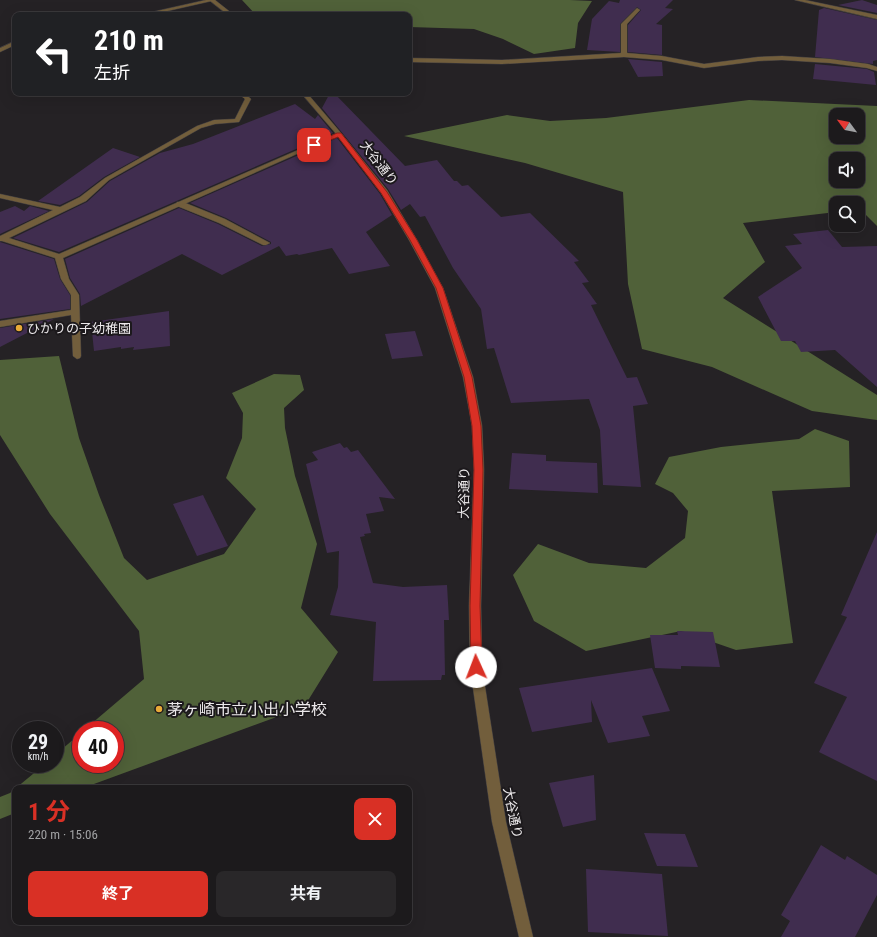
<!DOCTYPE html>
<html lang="ja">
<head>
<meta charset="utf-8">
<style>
  :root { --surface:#1c1a1c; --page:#292729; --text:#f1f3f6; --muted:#a0a1a3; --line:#3a383b; --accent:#d93025 }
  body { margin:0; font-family:"Roboto Condensed","Noto Sans JP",sans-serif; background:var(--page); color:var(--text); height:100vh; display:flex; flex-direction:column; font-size:15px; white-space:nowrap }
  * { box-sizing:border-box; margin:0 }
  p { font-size:13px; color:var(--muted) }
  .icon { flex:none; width:22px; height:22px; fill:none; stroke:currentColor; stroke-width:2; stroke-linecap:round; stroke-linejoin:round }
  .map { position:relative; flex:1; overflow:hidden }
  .drawer { position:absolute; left:12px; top:785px; width:400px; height:140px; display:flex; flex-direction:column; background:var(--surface); border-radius:8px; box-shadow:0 4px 16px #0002,0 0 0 1px var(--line) }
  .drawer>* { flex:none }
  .banner { position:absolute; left:12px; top:12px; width:400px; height:84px; border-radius:8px; box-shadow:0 4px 16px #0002,0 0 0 1px var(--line); background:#202124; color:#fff; overflow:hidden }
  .needle { width:26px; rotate:302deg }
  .fabs { position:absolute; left:829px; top:108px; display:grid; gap:8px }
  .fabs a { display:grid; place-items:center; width:36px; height:36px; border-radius:8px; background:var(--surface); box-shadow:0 4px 16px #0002,0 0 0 1px var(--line); font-size:20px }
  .speed { position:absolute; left:12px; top:721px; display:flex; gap:8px; font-size:20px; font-weight:700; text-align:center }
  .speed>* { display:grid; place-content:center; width:52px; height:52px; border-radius:50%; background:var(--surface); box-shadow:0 4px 16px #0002,0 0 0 1px var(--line); line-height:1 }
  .speed small { font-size:10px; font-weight:400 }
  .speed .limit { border:6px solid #d22; background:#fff; color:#111 }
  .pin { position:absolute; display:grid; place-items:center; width:34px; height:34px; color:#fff; margin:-17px; border-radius:8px; box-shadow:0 2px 6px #0006 }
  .me { position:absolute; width:44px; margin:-22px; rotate:358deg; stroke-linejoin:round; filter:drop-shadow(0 0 3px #0008) }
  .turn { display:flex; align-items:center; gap:14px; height:84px; padding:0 16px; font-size:18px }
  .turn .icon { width:52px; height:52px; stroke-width:2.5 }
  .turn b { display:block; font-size:28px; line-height:34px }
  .round { display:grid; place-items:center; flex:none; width:42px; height:42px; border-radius:8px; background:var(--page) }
  .summary { display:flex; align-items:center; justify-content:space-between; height:68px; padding:0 16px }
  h1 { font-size:24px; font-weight:700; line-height:30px; color:var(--accent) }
  .button { display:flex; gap:8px; margin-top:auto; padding:8px 16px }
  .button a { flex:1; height:46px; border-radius:8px; background:var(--accent); color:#fff; font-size:16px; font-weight:700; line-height:46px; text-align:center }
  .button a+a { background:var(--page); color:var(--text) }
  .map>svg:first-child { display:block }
  .forest { fill:#506139; fill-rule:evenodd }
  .building { fill:#402d4f }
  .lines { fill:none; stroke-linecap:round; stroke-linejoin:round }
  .service-casing { stroke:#413e41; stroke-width:1 }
  .minor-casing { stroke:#413e41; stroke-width:1 }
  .tertiary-casing { stroke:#413e41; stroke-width:1 }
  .service { fill:#725e3c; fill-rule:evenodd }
  .minor { fill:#725e3c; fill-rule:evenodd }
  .tertiary { fill:#725e3c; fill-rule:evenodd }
  .route { fill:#d93025; stroke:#8d1f18 }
  .poi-dot { fill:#e9aa38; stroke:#1c191c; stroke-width:1.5 }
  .labels { text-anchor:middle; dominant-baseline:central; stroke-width:4; stroke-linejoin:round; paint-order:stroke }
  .street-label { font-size:13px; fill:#ece9eb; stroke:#1c191c }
  .poi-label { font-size:13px; fill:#ece9eb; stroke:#1c191c; text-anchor:start }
  .near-poi-label { font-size:16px; fill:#ece9eb; stroke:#1c191c; text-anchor:start }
</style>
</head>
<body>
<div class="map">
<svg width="877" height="937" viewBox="0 0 877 937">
  <rect width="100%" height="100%" fill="#252225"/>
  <!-- forest -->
  <path class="forest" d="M242,0h328l22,1 -14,22 -3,25 -41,6 -31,-15 -29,-10 -65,-2v-12h-153z
    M749,100l128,6v120l-16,-16h-3v-7h-22v9l-93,11 22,39 -42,36 154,97v25l-65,-9 -100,-44 -70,-18 -14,-65 -5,-92 -98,-29 -121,-27 103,-21 43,6 56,-3zM836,115h22v22h-22zM836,159h22v22h-22z
    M59,356l20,82 20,57 25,63 23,22 77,-26 32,-45 -30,-31 16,-40 1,-25 -11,-20 42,-19 26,1 4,15 -20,18 1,20 10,48 22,68 -16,64 37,44 -34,55 -221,81h-67l29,-24h10v-9l26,-22v31h34v-34h-31l60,-51 -5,-48 -89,-117 -50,-79v-75z
    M815,429l34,12 1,46 -78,4 21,152 -57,7 -55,-19 -95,20 -52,-30 -21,-46 25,-31 51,19 57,5 39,-30 3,-27 -15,-18 -18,-9 14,-27 52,-10 78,-8z
    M15,789v24l-15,6v-22l10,-4z"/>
  <!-- building -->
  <path class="building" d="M620,0h53l-8,8 8,1 -17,15 6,1v30l-34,-3v-27l13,-15 -4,-3 -17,17v28l-33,-2 5,-31 17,-18 10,2z
    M862,0l15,5v8l-39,-8z
    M824,8l53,12v40l-4,1v3l-58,-7 4,-47z
    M628,59l34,3 1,14 -25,1z
    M815,64l52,5 7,3 2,13 -63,-6z
    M330,93h4l71,73 32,-6 17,21h3l5,5 6,-1 33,32 29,-4 49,48 -5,1 15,20 -7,1 15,21 -6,1 36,73 10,-1 11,27 -15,2 8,81 -38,-2 -3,-55 -11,-31 -78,4 -17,-55 -7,1 -6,-40 -28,-41 -28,-52 -5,1 -10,-13 -9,6 -13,-21 -66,-81z
    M295,104l20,15 3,-4 15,18 -274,119 -46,-14 74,-36 23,-21 50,-28 33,-9z
    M337,138l43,56 12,21 -26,17 24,34 -41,8 -17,-26 -33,7 -2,-1 -11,2 -7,-10 -57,29 -40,-21 -101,52 -1,-12 -10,-16 -5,-19 114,-51 39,16 44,22 9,-2v-2l-45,-24 -36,-15z
    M113,148l27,9 -36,20 -25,19 -19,9 -22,-4z
    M15,206l9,5 6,-5 19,5 -49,23v-22z
    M828,230l14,17 35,-1v141l-42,-37 -34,2 -6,-11h-14l-23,-44 44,-29 -17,-22 17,-2 -9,-10z
    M0,242l54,17 6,20 10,16v14l-70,10z
    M169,311l1,35 -37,4 1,-3 -13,2v-2l-27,4 -3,-29z
    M54,319l-54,28v-19z
    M415,331l8,25 -31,3 -7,-25z
    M340,443l4,5 3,-1 4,5 7,-2 37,49 -16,-2 5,14 -18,3 5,19 -7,1 1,2 -5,1 13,46 30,4 44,-2 2,35h-5l1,55h-3l-1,5 -68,1 3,-59 -46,-7 8,-28 1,-36 -12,2 -21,-89 12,-4 -6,-8z
    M512,453l34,2v6l51,2 1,30 -89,-4z
    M203,495l25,51 -31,10 -24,-52z
    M877,532v249l-58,-29 28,-55 -33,-14 33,-66 -6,-2z
    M677,631l36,1 7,35 -39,-1v3l-26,-1 -5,-33h28z
    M652,668l18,43 -28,5 8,20 -42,7 -17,-43 1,22 -60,10 -13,-44z
    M594,775l2,45 -33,7 -14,-44z
    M644,833l41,1 13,33 -41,-1z
    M821,845l24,15 2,-4 30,19v20l-22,42h-74l9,-16 -9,-6z
    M586,869l76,5 6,62 -80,-4z"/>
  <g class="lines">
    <defs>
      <path id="service" d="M177,202h6l42,17 45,24 -4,2h-3l-44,-22 -42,-17z"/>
      <path id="minor" d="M206,0h10l-66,15h-11z
        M795,0h10l72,15v4z
        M637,8l3,2 -13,14v29l35,3 42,8 54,-7 24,-1 48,3 38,5 9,3v4l-10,-3 -37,-5 -48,-3 -24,1 -54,7 -42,-8 -38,-3 -122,7 -93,-2v-4l93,2 119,-7v-29z
        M15,41v4l-15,7v-4z
        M237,93h7l7,6 -12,23 -24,2 -14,4 -92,52 -23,21 -77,37 50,16 278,-121 5,1 -279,124 6,21 10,16 2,61 -1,2 -3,1 -4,-3 -2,-41 -71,12v-6l71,-11v-15l-10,-16 -6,-21 -53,-17h-2v-5l53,-26 -53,-12v-4l60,13 20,-10 25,-19 92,-52 17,-6 21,-1 10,-20z"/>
      <path id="tertiary" d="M209,0h6l19,15h-6z
        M301,93h6l34,40 46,57 30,50 26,48 30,89 9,49 2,44 -3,136 1,61 24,155 27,115h-14l-27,-115 -22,-155 -1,-61 5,-136 -2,-44 -9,-49 -28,-89 -26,-48 -28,-47 -44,-58z"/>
    </defs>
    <!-- service casing -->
    <use href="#service" class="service-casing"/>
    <!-- minor casing -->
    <use href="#minor" class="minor-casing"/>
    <!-- tertiary casing -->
    <use href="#tertiary" class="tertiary-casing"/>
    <!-- service -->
    <use href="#service" class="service"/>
    <!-- minor -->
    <use href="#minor" class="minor"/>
    <!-- tertiary -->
    <use href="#tertiary" class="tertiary"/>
  </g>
  <!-- route -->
  <path class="route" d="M337,133h4l46,59 30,48 26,48 29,89 9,49 2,44 -3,136 2,61 -2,3 -4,2 -3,-2 -2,-3 -1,-61 4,-136 -2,-44 -8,-49 -28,-89 -26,-48 -29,-47 -43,-56 -22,9 -5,-1z"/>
  <!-- markers -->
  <g class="poi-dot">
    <circle cx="19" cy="328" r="4"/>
    <circle cx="159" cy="709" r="4"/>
  </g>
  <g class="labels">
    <!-- street labels -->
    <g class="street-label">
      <text transform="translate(379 163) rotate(53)">大谷通り</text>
      <text transform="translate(464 493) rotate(-89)">大谷通り</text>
      <text transform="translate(513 813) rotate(79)">大谷通り</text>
    </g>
    <!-- poi labels -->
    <g class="poi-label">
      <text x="27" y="328">ひかりの子幼稚園</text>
    </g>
    <!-- near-poi labels -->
    <g class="near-poi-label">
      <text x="167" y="709">茅ヶ崎市立小出小学校</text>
    </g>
  </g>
</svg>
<div class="fabs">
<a><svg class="needle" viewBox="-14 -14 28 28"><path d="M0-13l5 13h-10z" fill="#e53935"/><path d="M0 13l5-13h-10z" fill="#a0a1a3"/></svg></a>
<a><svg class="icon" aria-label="sound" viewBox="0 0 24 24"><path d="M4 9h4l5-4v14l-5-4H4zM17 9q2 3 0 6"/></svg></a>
<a><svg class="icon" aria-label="search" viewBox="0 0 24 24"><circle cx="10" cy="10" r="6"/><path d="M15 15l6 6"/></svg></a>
</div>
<div class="speed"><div>29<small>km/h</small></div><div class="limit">40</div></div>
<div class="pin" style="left:314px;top:145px;background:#d93025"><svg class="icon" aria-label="arrive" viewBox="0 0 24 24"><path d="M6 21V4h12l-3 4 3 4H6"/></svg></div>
<svg class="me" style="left:476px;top:667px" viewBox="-20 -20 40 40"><circle r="19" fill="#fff"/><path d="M0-13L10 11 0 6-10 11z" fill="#d93025"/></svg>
<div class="banner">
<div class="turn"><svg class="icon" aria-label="left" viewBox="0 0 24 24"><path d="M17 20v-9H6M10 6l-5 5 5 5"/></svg><div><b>210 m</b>左折</div></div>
</div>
<section class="drawer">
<div class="summary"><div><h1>1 分</h1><p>220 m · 15:06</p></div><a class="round" style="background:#d93025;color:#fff"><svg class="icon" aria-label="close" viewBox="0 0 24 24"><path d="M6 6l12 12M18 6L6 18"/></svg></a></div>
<div class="button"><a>終了</a><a>共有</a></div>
</section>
</div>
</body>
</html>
